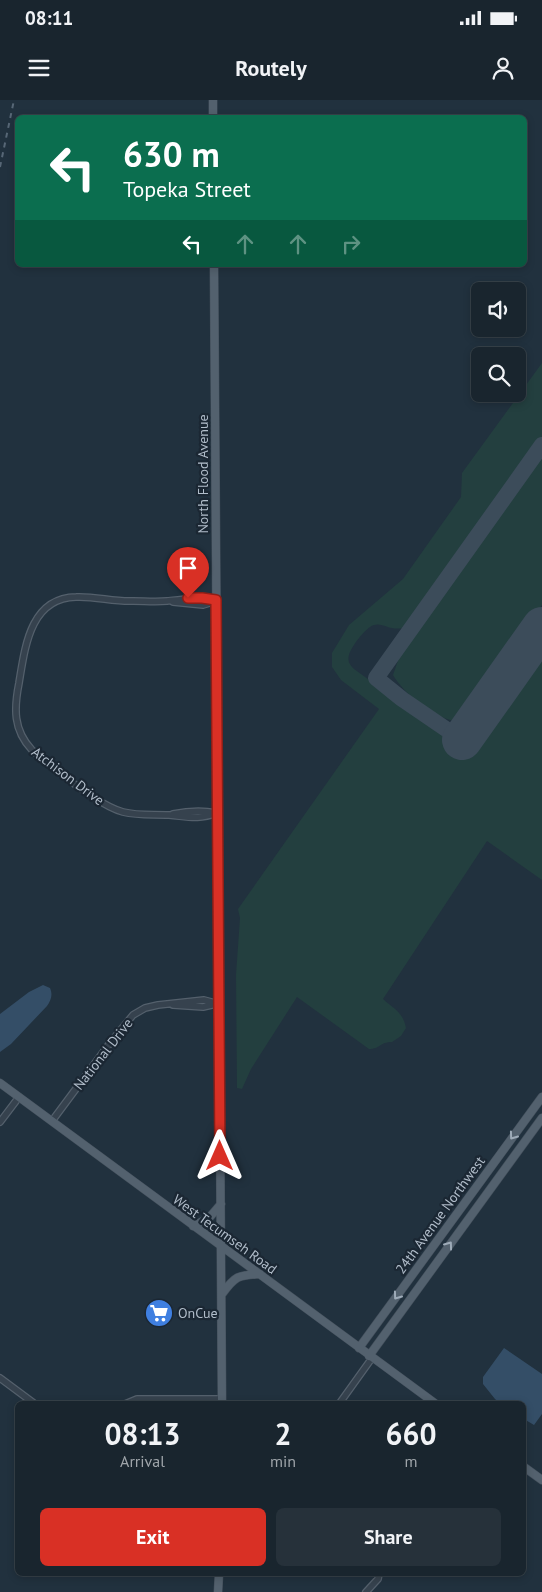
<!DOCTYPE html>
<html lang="en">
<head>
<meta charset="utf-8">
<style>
  :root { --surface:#19252e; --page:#26313a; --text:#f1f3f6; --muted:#9fa5aa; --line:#37424a; --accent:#d93025 }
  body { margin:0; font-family:"PT Sans",sans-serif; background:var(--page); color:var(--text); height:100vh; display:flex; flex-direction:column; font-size:19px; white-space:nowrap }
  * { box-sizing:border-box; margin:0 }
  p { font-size:16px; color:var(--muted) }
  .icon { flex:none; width:28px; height:28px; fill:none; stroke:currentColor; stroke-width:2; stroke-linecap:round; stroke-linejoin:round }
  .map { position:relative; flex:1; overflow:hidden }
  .side { position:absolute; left:15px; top:1301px; width:511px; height:175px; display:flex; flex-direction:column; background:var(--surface); border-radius:8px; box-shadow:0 2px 8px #0003,0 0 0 1px var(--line) }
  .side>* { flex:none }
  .guide { position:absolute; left:15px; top:15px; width:512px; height:152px; border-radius:8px; box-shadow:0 2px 8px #0003,0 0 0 1px var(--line); background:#0b6e4f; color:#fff; overflow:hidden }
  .buttons { position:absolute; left:471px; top:182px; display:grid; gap:10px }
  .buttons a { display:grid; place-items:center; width:55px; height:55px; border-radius:8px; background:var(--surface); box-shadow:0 2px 8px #0003,0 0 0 1px var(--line); font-size:25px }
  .pin { position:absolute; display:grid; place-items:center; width:42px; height:42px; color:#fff; margin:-51px -21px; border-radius:50% 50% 50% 0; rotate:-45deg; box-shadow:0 0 5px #0007 }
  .pin .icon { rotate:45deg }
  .me { position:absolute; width:55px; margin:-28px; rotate:0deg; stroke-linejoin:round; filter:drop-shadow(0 0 4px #0008) }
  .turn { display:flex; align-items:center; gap:18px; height:105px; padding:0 25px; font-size:22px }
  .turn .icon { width:65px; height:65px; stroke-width:2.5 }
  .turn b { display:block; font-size:35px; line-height:42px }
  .lanes { display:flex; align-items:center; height:48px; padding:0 25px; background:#0003; justify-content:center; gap:25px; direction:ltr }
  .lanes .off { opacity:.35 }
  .eta { display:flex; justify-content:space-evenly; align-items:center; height:85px; text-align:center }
  .eta b { font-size:30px; font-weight:600; line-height:35px }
  .cta { display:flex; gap:10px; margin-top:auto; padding:10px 25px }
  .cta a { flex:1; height:58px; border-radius:8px; background:var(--accent); color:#fff; font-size:20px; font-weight:600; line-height:58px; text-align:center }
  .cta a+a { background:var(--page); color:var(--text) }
  .status { display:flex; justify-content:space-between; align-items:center; height:35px; padding:0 25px; background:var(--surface); direction:ltr }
  .status svg { height:14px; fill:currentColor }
  header { display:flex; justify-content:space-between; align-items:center; height:65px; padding:0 25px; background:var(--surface); font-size:22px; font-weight:600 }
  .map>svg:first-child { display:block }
  .green { fill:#233f3f }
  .water { fill:#344e67 }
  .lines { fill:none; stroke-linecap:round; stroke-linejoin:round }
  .taxiway { stroke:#3c4c5a; stroke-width:16 }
  .runway { stroke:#3c4c5a; stroke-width:40 }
  .minor-casing { stroke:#54606c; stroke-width:8 }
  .major-casing { stroke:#424e5a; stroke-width:9 }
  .minor { stroke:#36424e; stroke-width:5.5 }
  .major { stroke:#53616e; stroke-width:8 }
  .rail { stroke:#576776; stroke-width:2; stroke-dasharray:5 5; stroke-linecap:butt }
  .oneway { stroke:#9eabb8 }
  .route-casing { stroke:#8d1f18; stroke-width:12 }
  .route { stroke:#d93025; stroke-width:9 }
  .labels { text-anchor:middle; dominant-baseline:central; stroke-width:4.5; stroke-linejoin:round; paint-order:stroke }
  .street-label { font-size:14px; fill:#b1bdca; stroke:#1b2733 }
  .poi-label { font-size:14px; fill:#b1bdca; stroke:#1b2733; text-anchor:start }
</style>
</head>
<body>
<div class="status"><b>08:11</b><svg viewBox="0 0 49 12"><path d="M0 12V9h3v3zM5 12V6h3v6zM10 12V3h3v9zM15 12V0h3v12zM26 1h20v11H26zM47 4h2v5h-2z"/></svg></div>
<header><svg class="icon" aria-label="menu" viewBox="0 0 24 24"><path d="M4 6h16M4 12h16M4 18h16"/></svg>Routely<svg class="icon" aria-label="person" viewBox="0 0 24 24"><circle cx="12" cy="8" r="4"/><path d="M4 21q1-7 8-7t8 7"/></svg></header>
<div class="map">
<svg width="542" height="1492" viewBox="0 0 542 1492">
  <rect width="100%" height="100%" fill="#21313e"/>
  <!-- green -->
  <path class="green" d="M542,263v74l-138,191c-15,3 -21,-6 -30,-3 -8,2 -23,22 -25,30 -2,6 1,10 5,14l115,83 73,-101v229l-55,-39 -104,158c11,10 20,13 23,29l-5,8 -9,6c-12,0 -12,7 -23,7l-72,-52 -46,72 -9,20 -5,-1 -1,-113 4,-57 -2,-9 141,-200 -38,-29 -9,-13v-14l17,-28 54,-46 58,-82 1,-24z
    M542,353v152l-83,116c-21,1 -56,-28 -66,-46l7,-20 23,-36z"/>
  <!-- water -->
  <path class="water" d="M43,885l7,3c3,7 1,12 -3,18l-36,38 -11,8v-38l29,-22z
    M504,1248l38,26v40l-8,11 -10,-6v-15h-23l-6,-5 -12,-15v-7z"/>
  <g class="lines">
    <!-- taxiway -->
    <path class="taxiway" d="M462,640l-60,-41 -26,-21 166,-233"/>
    <!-- runway -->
    <path class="runway" d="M462,640l80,-113"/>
    <defs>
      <path id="minor" d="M216,501c-17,-4 -31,-2 -49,0 -11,1 -23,0 -34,0 -19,1 -38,-5 -57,-4 -46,1 -51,50 -57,86 -5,25 -6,47 13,67 21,18 65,55 91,62 16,4 31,2 46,3 21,2 28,5 49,-2
        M173,502l30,3 13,-4
        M173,714c15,-3 28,-4 43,-1
        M173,905l30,2 13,-3
        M52,1021l58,-78 23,-28 12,-7 13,-3 46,-5 15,4
        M0,1022l19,-25
        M0,1278l35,26
        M125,1304l12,-5h85
        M339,1304l33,-46
        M366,1492l12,-13 1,-5"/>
      <path id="major" d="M213,0v18
        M214,165l8,1139
        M0,983l436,321
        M193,1126l16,-8 12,-14
        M222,1194c13,-18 16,-19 38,-20
        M359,1248l183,-251
        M369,1256l173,-238
        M524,1367l18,13
        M218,1492l1,-18"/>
    </defs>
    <!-- minor casing -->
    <use href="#minor" class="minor-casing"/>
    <!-- major casing -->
    <use href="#major" class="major-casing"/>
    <!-- minor -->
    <use href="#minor" class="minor"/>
    <!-- major -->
    <use href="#major" class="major"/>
    <!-- rail -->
    <path class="rail" d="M0,67l14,-67"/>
  </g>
  <!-- one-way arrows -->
  <defs><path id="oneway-chevron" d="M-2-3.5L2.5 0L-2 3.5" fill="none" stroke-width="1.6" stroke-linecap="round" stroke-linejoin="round" transform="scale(1.25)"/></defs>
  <g class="oneway">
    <use href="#oneway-chevron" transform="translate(513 1036) rotate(126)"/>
    <use href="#oneway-chevron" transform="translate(449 1145) rotate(-54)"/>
    <use href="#oneway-chevron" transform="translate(397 1196) rotate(126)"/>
  </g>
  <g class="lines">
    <defs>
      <path id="route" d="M188,498h14l14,2 4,556"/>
    </defs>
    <!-- route casing -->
    <use href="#route" class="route-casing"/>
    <!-- route -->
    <use href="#route" class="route"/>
  </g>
  <!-- icons -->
  <defs>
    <symbol id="supermarket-disc" viewBox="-11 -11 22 22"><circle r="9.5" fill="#3f7fe0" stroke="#1b2733"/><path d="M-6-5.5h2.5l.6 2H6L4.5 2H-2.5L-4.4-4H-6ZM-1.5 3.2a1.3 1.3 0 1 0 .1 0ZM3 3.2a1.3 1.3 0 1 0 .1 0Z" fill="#fff"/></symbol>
  </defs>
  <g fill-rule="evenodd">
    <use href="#supermarket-disc" x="143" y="1197" width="32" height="32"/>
  </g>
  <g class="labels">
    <!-- street labels -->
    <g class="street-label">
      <text transform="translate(203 374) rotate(-90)">North Flood Avenue</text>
      <text transform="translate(68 676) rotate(37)">Atchison Drive</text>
      <text transform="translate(103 954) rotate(-52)">National Drive</text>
      <text transform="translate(440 1115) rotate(-54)">24th Avenue Northwest</text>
      <text transform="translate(225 1134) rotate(36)">West Tecumseh Road</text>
    </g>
    <!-- poi labels -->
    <g class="poi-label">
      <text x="178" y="1213">OnCue</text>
    </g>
  </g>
</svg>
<div class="buttons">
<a><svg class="icon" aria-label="sound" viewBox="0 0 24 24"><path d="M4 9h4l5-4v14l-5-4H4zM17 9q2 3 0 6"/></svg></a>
<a><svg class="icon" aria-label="search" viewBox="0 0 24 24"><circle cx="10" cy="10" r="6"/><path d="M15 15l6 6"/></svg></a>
</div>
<div class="pin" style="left:188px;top:498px;background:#d93025"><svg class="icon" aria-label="arrive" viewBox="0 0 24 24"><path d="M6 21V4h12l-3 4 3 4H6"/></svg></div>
<svg class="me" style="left:220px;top:1056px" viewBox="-20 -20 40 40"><path d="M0-17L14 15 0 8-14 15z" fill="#d93025" stroke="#fff" stroke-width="4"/></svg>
<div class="guide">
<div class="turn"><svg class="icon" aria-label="left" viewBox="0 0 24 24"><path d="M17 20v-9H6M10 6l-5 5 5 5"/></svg><div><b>630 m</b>Topeka Street</div></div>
<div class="lanes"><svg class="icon" aria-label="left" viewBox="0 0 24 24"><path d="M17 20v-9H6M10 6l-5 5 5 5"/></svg><svg class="icon off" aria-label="ahead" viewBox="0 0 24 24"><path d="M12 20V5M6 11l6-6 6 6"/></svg><svg class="icon off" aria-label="ahead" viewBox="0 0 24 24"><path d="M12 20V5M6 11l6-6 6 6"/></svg><svg class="icon off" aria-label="right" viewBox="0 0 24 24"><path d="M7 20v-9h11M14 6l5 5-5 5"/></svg></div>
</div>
<section class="side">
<div class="eta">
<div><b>08:13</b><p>Arrival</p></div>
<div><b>2</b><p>min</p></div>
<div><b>660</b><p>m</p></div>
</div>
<div class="cta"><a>Exit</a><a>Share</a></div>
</section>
</div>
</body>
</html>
